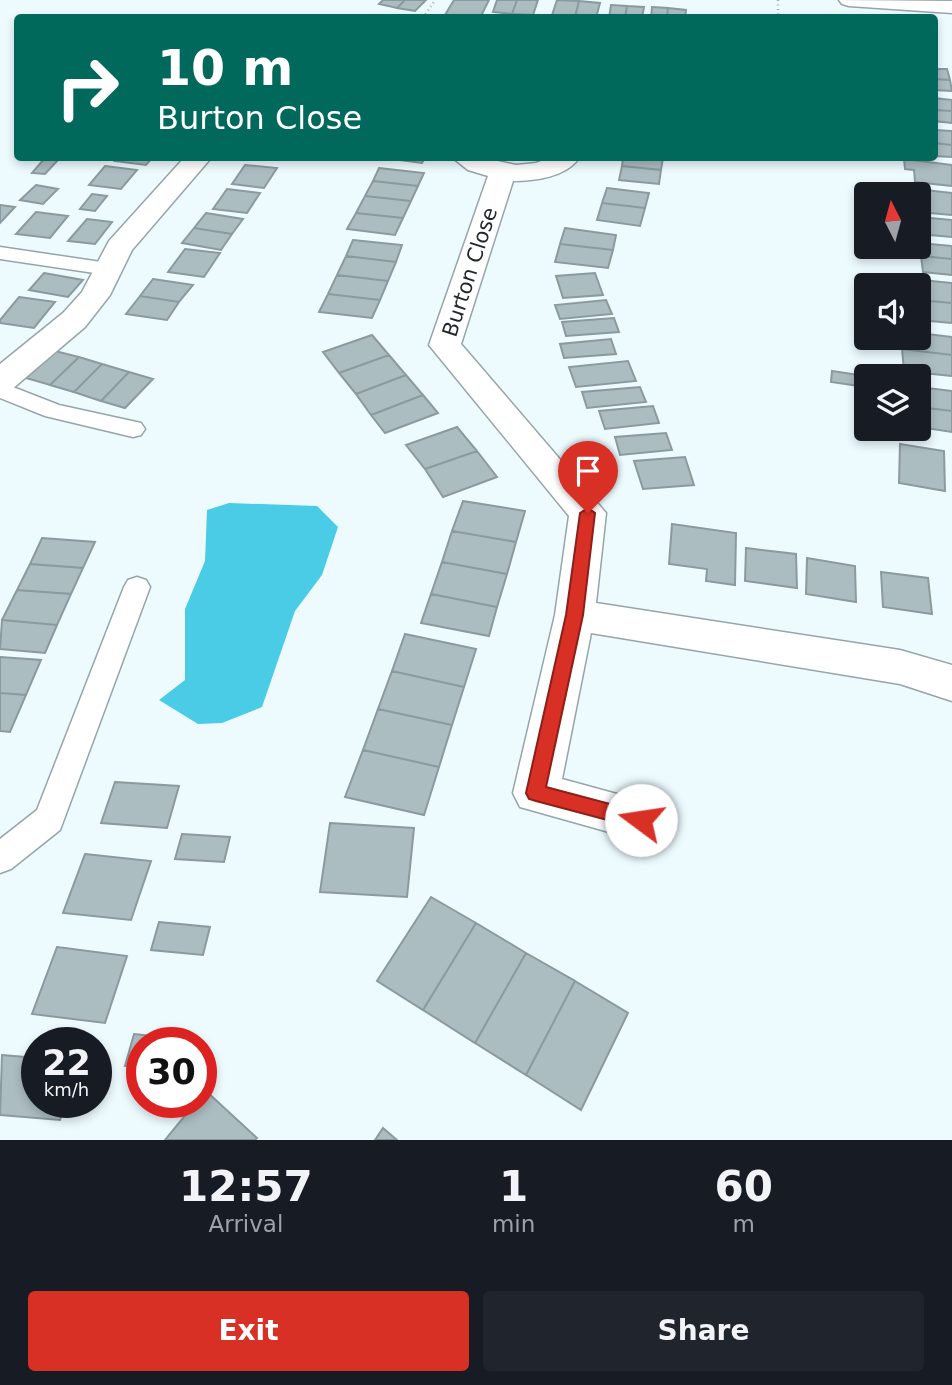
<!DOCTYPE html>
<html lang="en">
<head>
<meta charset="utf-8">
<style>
  :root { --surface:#171b24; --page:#20242c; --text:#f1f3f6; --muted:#9ea1a6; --accent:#d93025 }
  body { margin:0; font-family:"DejaVu Sans",sans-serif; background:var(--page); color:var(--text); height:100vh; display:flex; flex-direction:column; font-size:26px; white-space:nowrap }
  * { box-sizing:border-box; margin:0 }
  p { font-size:23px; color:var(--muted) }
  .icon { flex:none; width:38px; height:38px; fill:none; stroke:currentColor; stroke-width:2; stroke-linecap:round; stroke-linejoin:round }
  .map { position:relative; height:1140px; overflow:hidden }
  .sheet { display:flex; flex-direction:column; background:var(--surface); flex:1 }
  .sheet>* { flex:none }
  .hud { position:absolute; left:14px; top:14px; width:924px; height:147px; border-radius:7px; box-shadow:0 4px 10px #0003; background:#00695c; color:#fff; overflow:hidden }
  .needle { width:46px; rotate:354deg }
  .buttons { position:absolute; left:854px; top:182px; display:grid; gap:14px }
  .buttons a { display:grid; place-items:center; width:77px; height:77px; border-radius:7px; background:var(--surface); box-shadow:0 4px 10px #0003; font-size:35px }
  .speed { position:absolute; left:21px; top:1027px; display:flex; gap:14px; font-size:35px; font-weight:700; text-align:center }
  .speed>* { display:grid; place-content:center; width:91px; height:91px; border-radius:50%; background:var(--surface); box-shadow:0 4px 10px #0003; line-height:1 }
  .speed small { font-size:18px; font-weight:400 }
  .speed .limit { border:10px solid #d22; background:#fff; color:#111 }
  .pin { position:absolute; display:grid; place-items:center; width:60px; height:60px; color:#fff; margin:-72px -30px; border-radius:50% 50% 50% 0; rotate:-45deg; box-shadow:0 0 7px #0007 }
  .pin .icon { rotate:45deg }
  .me { position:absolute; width:77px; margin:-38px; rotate:284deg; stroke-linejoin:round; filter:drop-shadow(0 0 5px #0008) }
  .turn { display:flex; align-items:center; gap:24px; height:147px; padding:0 28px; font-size:32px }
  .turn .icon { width:91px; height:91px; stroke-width:2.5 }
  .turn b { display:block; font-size:49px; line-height:60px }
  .eta { display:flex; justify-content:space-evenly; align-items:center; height:119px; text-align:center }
  .eta b { font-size:42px; font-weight:700; line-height:49px }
  .button { display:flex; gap:14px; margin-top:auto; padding:14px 28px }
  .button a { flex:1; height:80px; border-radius:7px; background:var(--accent); color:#fff; font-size:28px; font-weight:700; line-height:80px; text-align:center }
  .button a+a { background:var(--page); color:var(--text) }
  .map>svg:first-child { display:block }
  .water { fill:#4acce7 }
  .building { fill:#acbdc1; stroke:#8a9a9e; stroke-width:2 }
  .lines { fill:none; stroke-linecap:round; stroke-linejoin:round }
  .lane-casing { stroke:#95a5a9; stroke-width:3 }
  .street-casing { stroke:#95a5a9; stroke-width:3 }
  .path { stroke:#a7b2b5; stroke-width:2.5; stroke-dasharray:1 3.5; stroke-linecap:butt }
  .lane { fill:#fff; fill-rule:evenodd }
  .street { fill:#fff; fill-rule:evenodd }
  .route { fill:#d93025; stroke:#8d1f18; stroke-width:2 }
  .labels { text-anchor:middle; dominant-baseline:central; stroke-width:5; stroke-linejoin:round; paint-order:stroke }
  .street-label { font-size:21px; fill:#23292b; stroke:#fff }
</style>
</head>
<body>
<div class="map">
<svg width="952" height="1140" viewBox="0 0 952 1140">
  <rect width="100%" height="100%" fill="#edfbff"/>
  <!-- water -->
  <path class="water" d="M229,503l88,3 21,21 -16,48 -27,36 -33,96 -40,16 -24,1 -39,-24 26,-20v-71l20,-48 2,-51z"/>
  <!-- building -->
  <path class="building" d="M383,0h22l-8,8 -18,-4z
    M405,0h21l-11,11 -18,-3z
    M454,0h35l-9,18 -35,-3z
    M497,0h20l-5,14 -19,-2z
    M517,0h21l-5,15 -21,-1z
    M557,0l22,1 -4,16 -23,-2z
    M579,1l21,2 -4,15 -21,-1z
    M611,5l16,1 -2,12h-16z
    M627,6l17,1 -2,11h-17z
    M652,7l16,1 -1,10h-16z
    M668,8l18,2 -1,8h-18z
    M934,69h13l3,11 -16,-1z
    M934,79l16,1 2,11 -18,-1z
    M934,98l18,2v11l-18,-1z
    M934,110l18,1v12l-18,-2z
    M934,130l18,1v14l-18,-2z
    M934,143l18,2v12l-18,-1z
    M118,158h34l-6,7 -31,-4z
    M384,158h41l-3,5z
    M623,158h40l-2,12 -39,-4z
    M44,159l14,1 -13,14 -13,-1z
    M904,159l48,6v21l-37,-4 -1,-12 -9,-1z
    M245,165l32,3 -13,20 -32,-4z
    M105,166l32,4 -16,19 -32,-4z
    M622,166l39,4 -2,14 -40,-4z
    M379,168l45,5 -6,13 -45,-5z
    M373,181l45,5 -7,15 -46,-5z
    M36,185l22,4 -15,15 -23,-4z
    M898,187l54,6v22l-33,-3v-18h-20z
    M607,188l42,5 -4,15 -43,-5z
    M227,189l33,4 -13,20 -34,-4z
    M92,194l15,2 -12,15 -15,-2z
    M365,196l46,5 -8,17 -47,-5z
    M602,203l43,5 -5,18 -43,-6z
    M0,205l15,2 -15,16z
    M36,212l32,4 -18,22 -34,-4z
    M206,213l37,6 -11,15 -38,-6z
    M356,213l47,5 -8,17 -48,-6z
    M919,217l33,3v17l-33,-3z
    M87,219l25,3 -17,22 -27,-3z
    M194,228l38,6 -11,16 -39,-7z
    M565,228l51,7 -3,15 -53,-6z
    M353,240l49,5 -6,17 -50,-6z
    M919,243l33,3v13l-31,-3z
    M560,244l53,6 -5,18 -53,-6z
    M185,249l35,4 -16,24 -36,-5z
    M346,256l50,6 -8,19 -51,-6z
    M921,256l31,3v16l-29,-3z
    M44,273l39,7 -15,17 -39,-7z
    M595,273l8,22 -40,3 -7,-22z
    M337,275l51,6 -8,19 -52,-6z
    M153,279l40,6 -14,17 -39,-6z
    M911,279l41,4v20l-33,-3v-15h-7z
    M328,294l52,6 -8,18 -53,-6z
    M140,296l39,6 -12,18 -41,-6z
    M19,297l36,5 -21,26 -34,-5v-3z
    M606,300l6,14 -52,5 -5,-14z
    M919,300l33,3v20l-33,-3z
    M614,318l5,14 -53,4 -4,-14z
    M919,333l33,4v18l-50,-6 -2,-11h19z
    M372,335l17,20 -50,18 -16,-21z
    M611,339l5,15 -52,4 -4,-14z
    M902,349l50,6v21l-48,-5z
    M55,351l24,6 -29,28 -24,-7z
    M389,355l17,20 -50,19 -17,-21z
    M79,357l23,7 -28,28 -24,-7z
    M628,361l8,20 -60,6 -7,-20z
    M102,364l27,8 -28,29 -27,-9z
    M832,371l34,5v11l-35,-5z
    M129,372l24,7 -28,29 -24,-7z
    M406,375l17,20 -52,20 -15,-21z
    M640,387l6,15 -59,6 -5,-16z
    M919,387l33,4v20l-33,-4z
    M423,395l15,18 -53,20 -14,-18z
    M653,406l6,17 -54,6 -6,-18z
    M919,407l33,4v21l-33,-5z
    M457,427l20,24 -52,18 -19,-24z
    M666,433l6,17 -52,5 -5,-18z
    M900,444l44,7 1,40 -46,-8z
    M477,451l20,26 -54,20 -18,-28z
    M685,457l9,28 -51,4 -9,-28z
    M463,501l62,10 -9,31 -64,-11z
    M672,524l64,9 -1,52 -29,-4 1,-12 -38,-5z
    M452,531l64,11 -9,32 -65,-12z
    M42,538l53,4 -12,26 -53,-4z
    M746,548l50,6 1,34 -52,-7z
    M807,558l48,8 1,36 -50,-8z
    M442,562l65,12 -10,33 -66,-13z
    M30,564l53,4 -12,26 -54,-4z
    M881,572l47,6 4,36 -49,-7z
    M17,590l54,4 -14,31 -55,-5z
    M431,594l66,13 -8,29 -68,-13z
    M2,620l55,5 -12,28 -45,-4z
    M405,634l71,15 -12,38 -72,-16z
    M0,657l41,3 -15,35 -26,-2z
    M392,671l72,16 -12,38 -74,-16z
    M0,693l26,2 -16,37 -10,-1z
    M378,709l74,16 -13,42 -76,-17z
    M363,750l76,17 -15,48 -79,-18z
    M115,782l64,4 -12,42 -66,-5z
    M330,823l84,5 -7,69 -87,-5z
    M182,834l48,3 -6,25 -49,-3z
    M85,854l66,7 -20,59 -68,-7z
    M431,897l45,26 -53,87 -46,-29z
    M159,922l51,5 -7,28 -52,-5z
    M476,923l50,30 -51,90 -52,-33z
    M57,947l70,9 -22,67 -73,-9z
    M526,953l49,28 -49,94 -51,-32z
    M575,981l53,32 -47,97 -55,-35z
    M134,1034l56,6 -1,3h-47v25l-17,-2z
    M2,1055l35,3v44h28l-5,18 -60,-5z
    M206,1091l51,47 -2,2h-90l31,-38h5v-6z
    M383,1128l14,12h-22z"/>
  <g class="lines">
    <defs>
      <path id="lane" d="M0,247l108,16 7,2 3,4 -3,4 -7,2 -108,-16z
        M0,382l59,23 82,18 4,6 -4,6 -8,2 -88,-21 -45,-18z
        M137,577l9,3 4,7 -90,243 -49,39 -11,4v-34l37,-29 87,-223 4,-7z"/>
      <path id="street" d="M839,0l113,1v12l-103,-7 -7,-2z
        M184,158h27l-79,92 -22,45 -25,32 -73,62 -12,3v-28l63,-51 19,-21 27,-51z
        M453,158h31l32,7 20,-2 13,-5h30c-13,19 -44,23 -66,23l-52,163 145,169 -10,90 304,47 52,15v36l-52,-17 -309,-51 -29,146 95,26 7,15 -7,15 -16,6 -121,-34 -7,-14 42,-178 14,-99 -140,-171 59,-169 -20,-6z"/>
    </defs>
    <!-- lane casing -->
    <use href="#lane" class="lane-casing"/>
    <!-- street casing -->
    <use href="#street" class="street-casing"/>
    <!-- path -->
    <path class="path" d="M778,0v18
      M423,18l12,-18"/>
    <!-- lane -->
    <use href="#lane" class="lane"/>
    <!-- street -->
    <use href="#street" class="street"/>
  </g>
  <!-- route -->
  <path class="route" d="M588,508l7,5 -12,102 -37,172 102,27 3,6 -3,6 -7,3 -105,-28 -7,-2 -3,-6 40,-178 14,-102z"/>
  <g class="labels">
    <!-- street labels -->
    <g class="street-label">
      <text transform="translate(470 272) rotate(-72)">Burton Close</text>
    </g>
  </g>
</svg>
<div class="buttons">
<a><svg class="needle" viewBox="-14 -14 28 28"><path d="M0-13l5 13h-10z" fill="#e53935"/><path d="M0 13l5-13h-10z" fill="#9ea1a6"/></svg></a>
<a><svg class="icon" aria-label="sound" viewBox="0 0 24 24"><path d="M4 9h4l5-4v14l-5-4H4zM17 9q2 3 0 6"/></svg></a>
<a><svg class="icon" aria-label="layers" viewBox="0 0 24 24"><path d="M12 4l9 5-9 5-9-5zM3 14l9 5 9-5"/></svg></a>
</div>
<div class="speed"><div>22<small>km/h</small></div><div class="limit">30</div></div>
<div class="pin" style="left:588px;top:513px;background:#d93025"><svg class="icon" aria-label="arrive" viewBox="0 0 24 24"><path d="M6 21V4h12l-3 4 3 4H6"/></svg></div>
<svg class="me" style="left:641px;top:820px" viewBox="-20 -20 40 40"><circle r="19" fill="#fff"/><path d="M0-13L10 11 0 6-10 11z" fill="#d93025"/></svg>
<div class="hud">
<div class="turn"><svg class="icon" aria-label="right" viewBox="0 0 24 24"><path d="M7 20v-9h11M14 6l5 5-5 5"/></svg><div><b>10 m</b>Burton Close</div></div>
</div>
</div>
<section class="sheet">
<div class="eta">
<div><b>12:57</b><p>Arrival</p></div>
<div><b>1</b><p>min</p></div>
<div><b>60</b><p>m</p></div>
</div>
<div class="button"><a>Exit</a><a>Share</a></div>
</section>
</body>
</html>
